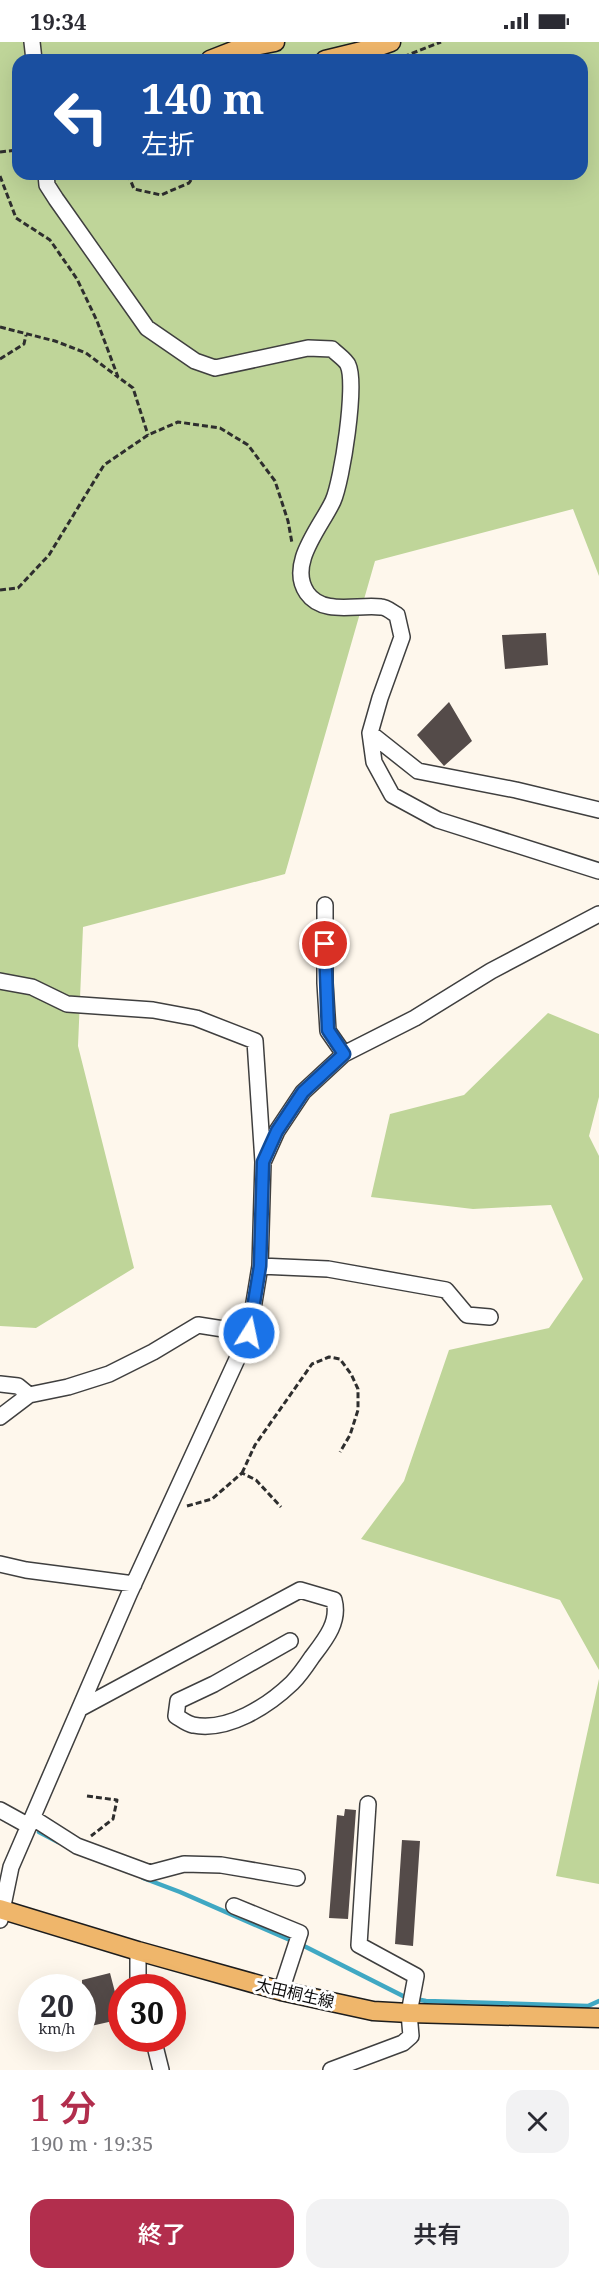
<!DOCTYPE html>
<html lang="ja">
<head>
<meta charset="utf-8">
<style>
  :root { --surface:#fff; --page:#f2f2f3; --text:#2b2b33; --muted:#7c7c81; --accent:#b22e4d }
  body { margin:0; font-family:"Noto Serif","Noto Sans JP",serif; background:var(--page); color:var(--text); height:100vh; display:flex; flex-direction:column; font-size:22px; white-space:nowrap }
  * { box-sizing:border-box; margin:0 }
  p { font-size:20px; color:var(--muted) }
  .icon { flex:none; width:33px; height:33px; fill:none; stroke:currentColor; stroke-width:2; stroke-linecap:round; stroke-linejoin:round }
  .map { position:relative; height:2028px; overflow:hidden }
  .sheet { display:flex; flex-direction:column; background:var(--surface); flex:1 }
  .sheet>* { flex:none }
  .guide { position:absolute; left:12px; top:12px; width:576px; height:126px; border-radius:18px; box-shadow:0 6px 24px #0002; background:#1a4fa0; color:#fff; overflow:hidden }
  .speed { position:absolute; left:18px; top:1932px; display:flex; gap:12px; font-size:30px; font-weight:700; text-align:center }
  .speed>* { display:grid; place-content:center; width:78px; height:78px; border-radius:50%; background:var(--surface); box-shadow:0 6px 24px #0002; line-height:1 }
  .speed small { font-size:15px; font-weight:400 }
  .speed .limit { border:9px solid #d22; background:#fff; color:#111 }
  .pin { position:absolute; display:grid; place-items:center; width:51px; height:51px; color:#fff; margin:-26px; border:3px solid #fff; border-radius:50%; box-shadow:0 2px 6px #0007 }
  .me { position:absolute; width:66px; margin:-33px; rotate:10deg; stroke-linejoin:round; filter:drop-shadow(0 0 4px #0008) }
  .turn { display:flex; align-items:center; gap:21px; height:126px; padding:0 30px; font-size:27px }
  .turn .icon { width:78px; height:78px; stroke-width:2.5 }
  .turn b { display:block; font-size:42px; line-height:51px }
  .round { display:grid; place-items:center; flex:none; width:63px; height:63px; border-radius:18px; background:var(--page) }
  .head { display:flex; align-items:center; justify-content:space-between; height:102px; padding:0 30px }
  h1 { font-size:36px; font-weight:600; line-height:45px; color:var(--accent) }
  .cta { display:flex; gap:12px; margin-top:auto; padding:12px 30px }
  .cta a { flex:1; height:69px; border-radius:18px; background:var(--accent); color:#fff; font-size:24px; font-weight:600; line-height:69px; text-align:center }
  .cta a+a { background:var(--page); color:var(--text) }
  .status { display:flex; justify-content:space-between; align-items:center; height:42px; padding:0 30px; background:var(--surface); direction:ltr }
  .status svg { height:16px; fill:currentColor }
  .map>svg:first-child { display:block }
  .forest { fill:#bfd599; fill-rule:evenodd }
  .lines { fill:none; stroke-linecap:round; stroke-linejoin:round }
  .stream { stroke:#40a8c3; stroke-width:4.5 }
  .building { fill:#544b49 }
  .minor-casing { stroke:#3f3f3f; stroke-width:18 }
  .major-casing { stroke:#1d1d1d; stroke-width:21 }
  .path { stroke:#2e2e2e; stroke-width:3; stroke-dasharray:6 3; stroke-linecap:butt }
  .minor { stroke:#fff; stroke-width:15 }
  .major { stroke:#efb66b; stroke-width:18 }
  .route-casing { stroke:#114b97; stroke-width:15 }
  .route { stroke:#1a73e8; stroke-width:10 }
  .labels { text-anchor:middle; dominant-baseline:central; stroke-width:6; stroke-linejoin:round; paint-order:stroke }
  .street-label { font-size:16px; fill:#0c0c0c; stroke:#fff }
</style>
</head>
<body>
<div class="status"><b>19:34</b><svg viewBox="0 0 49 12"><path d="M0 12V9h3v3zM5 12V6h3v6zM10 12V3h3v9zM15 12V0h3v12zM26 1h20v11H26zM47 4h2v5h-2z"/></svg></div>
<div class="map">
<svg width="599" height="2028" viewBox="0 0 599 2028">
  <rect width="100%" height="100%" fill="#fef7ec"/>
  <!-- forest -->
  <path class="forest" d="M0,0h599v534l-26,-67 -198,52 -90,313 -202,53 -5,119 56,222 -98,60 -36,-2zM18,18h564v114h-564z
    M548,971l51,21v63l-10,39 10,20v514l-39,-70 -199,-61 43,-58 45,-131 100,-22 34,-49 -32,-74 -78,4 -102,-12 19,-83 74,-19z
    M599,1637v205l-43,-8z"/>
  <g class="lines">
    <!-- stream -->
    <path class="stream" d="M39,1790l19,10
      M143,1836l37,14 126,55 99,50 21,4 162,5 11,-5"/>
  </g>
  <!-- building -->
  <path class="building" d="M546,591l2,32 -43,4 -3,-34z
    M449,660l23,39 -28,25 -27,-31z
    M345,1767l11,1 -8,109 -19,-1 8,-103 7,1z
    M402,1798l18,1 -7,105 -18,-2z
    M110,1931l12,46 -40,9v-48z"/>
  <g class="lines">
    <defs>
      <path id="minor" d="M32,0l2,18
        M46,132l1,11 9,14 91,129 48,33 20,7 93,-20 24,1c5,5 14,11 16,16 9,19 -6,116 -15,136 -12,26 -46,63 -26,92 16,23 50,11 74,14 5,0 11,5 16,8l5,22 -22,61 -10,35 4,29 18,33 46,25 161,51
        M370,691l48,38 98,19 83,20
        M325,863v78l3,48 16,23
        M0,939l32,6 35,17 86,6 43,8 59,23 8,121 -3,104 -11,67 -119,259 -119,275 -11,53
        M264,1118l13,-29 26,-39 41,-38 71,-36 76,-47 108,-57
        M260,1224l68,3 118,21 21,25 23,2
        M0,1342l18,2 11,9 39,-8 41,-13 44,-22 45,-27 51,8
        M0,1375l29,-22
        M0,1522l26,6 108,14
        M81,1666l219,-118 34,10c6,22 -9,40 -22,57 -6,9 -12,18 -20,26 -24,23 -64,49 -99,42 -6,-1 -12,-6 -17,-9l2,-15 36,-17 76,-43
        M0,1768l29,16
        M33,1776l44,28 73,27 34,-9 37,1 76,13
        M234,1864l66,27 -19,58
        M138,1909v27l3,10
        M153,1996l8,32
        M331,2028l72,-27 8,-7 -2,-23 7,-37 -57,-31 9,-141"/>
      <path id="major" d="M210,18l28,-11 37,-7
        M325,18l49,-12 17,-6
        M0,1867l138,42 143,40 92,20 36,2 190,5"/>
    </defs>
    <!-- minor casing -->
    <use href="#minor" class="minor-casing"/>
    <!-- major casing -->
    <use href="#major" class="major-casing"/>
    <!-- path -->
    <path class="path" d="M395,18l46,-18
      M0,110l18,-2
      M128,132l6,15 27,6 28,-12 6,-9
      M0,134l16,42 34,22 27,39 20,42 21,56 15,11 15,47
      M0,285l55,14 31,12 32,24
      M0,317l24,-15 2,-9
      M0,548l18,-2 31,-33 55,-90 44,-30 30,-13 42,6 28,17 27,36 13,40 4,22
      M242,1431l13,-28 57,-81 17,-7 11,2 11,15 7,15v21l-8,25 -10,17
      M187,1464l25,-7 30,-26 14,7 25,27
      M87,1754l30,4 -4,19 -22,17"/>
    <!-- minor -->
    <use href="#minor" class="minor"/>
    <!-- major -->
    <use href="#major" class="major"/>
  </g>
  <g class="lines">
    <defs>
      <path id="route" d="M249,1291l11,-67 3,-104 14,-31 26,-39 41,-38 -16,-24 -3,-86"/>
    </defs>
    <!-- route casing -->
    <use href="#route" class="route-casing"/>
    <!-- route -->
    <use href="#route" class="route"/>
  </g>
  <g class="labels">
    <!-- street labels -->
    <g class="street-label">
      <text transform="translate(295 1951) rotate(13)">太田桐生線</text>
    </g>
  </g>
</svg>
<div class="speed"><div>20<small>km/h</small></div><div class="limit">30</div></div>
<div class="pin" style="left:325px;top:902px;background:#d93025"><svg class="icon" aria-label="arrive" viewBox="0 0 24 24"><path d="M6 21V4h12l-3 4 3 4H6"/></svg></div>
<svg class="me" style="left:249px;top:1291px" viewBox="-20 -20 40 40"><circle r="17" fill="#1a73e8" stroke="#fff" stroke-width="3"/><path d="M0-11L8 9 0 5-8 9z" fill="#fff"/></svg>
<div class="guide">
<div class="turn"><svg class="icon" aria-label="left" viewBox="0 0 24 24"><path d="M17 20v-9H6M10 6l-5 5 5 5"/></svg><div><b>140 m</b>左折</div></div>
</div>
</div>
<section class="sheet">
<div class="head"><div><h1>1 分</h1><p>190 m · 19:35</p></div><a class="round"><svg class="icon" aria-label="close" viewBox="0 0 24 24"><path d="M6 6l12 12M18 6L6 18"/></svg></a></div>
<div class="cta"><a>終了</a><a>共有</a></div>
</section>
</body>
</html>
